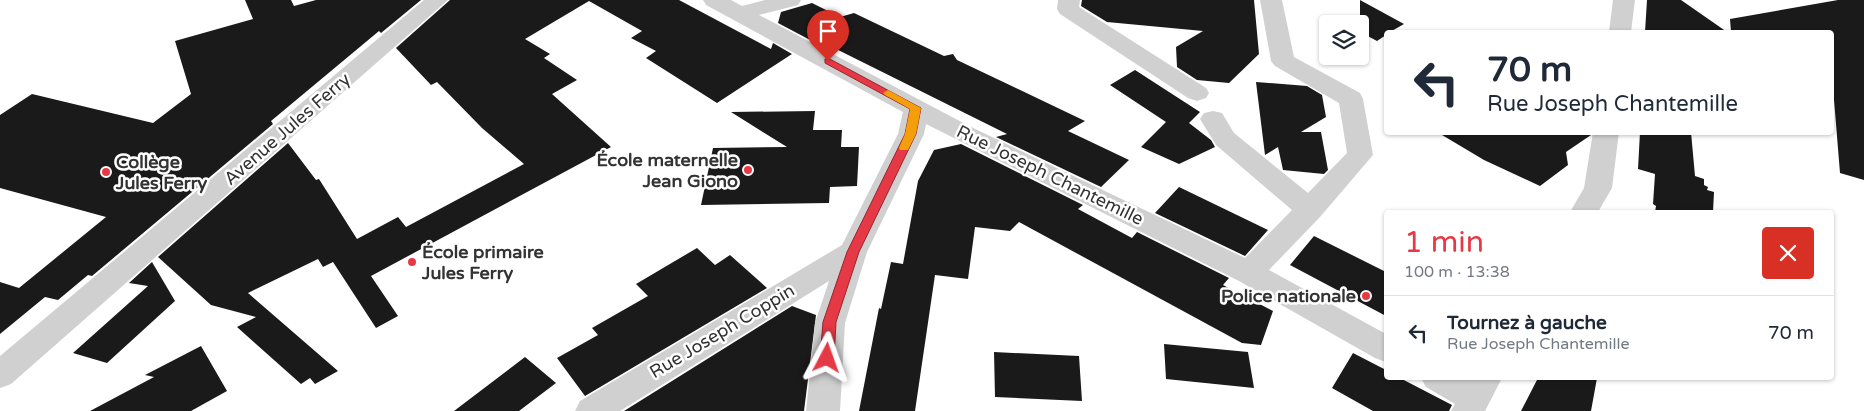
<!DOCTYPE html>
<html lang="fr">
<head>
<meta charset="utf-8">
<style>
  :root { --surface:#fff; --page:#f2f2f3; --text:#1f2937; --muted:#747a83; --line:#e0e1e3; --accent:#e63946 }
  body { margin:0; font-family:"Varela Round",sans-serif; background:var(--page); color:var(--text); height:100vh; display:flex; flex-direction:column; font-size:19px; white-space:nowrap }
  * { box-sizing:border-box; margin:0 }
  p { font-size:16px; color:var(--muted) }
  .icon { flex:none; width:28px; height:28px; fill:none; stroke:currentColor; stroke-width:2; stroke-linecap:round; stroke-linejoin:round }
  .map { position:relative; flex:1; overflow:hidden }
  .details { position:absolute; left:1384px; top:210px; width:450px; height:170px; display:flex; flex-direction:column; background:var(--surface); border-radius:5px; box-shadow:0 1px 4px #0004 }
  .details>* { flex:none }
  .top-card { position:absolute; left:1384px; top:30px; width:450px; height:105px; border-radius:5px; box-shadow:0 1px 4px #0004; background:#fff; color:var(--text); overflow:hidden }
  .controls { position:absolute; left:1319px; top:15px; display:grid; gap:10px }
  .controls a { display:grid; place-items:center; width:50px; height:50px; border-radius:5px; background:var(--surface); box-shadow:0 1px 4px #0004; font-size:25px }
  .pin { position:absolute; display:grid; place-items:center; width:42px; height:42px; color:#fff; margin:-51px -21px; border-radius:50% 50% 50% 0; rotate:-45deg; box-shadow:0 0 5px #0007 }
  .pin .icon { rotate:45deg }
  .me { position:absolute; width:55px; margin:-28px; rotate:4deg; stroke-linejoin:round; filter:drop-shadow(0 0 4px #0008) }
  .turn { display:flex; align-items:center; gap:18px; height:105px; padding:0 20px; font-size:22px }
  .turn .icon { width:65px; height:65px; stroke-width:2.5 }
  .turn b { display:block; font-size:35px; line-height:42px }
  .round { display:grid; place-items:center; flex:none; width:52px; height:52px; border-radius:5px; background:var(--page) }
  .summary { display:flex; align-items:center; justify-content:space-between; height:85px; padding:0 20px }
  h1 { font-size:30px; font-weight:600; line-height:38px; color:var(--accent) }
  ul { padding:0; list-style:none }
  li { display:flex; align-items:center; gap:15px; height:75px; padding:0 20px; border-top:1px solid var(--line) }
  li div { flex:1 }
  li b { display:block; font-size:19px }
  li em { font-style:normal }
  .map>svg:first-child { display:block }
  .building { fill:#1a1a1a }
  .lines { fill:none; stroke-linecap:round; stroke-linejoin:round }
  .minor { fill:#d0d0d0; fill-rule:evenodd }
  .route { fill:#e63946; stroke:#96252e }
  .slow { fill:#f59e0b }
  .poi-dot { fill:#e63946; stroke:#fff; stroke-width:2 }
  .labels { text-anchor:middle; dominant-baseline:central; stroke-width:5; stroke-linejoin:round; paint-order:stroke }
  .street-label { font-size:18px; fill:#333; stroke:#fff }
  .poi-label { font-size:18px; font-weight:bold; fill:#333; stroke:#fff; text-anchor:end }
</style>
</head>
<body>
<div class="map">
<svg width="1864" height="411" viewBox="0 0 1864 411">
  <rect width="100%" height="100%" fill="#fff"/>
  <!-- building -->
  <path class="building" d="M245,0h46l3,6 22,-6h105l-40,33 -2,-2 -108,90 2,3 -181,152 -4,-1 -30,25 -13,-3 -45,37v-52l19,6 87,-71 -106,-29v-73l32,-21 121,29 38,-29 -16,-53 78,-22z
    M450,0h229l92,49 2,-6 19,11 -75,49 -71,-45 10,-7 -25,-13 11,-7 -53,-30 -64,38 25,15 -6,4 33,22 -25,14 59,53 -240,129 27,40 -22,12 -43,-66 -10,5 -5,-8 -70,34 90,78 -23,13 -5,-6 -9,6 -64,-57 19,-10 -45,-12 -53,-48 130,-114 28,37 3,-1 38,60 41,-22 8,10 118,-63 -42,-36 -45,-46 -6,3 -35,-37z
    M1082,0h172l5,54 -30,29 -32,-3 -20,-13 -1,-20 27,-16 -96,-9 -26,-16z
    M1360,0l44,24 -14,8h-4v3l-9,6 -17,-9z
    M1647,0h34l46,32h-82z
    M1838,0h26v180l-24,-7 -9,-110v-31h-100l-1,-13z
    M812,3l28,14 14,-4 90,43 9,-2 4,6 128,61 -17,10 61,29 -28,27 -105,-50 11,-3 -191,-95 -4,2 -34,-18 3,-11z
    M1135,70l65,42 -11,11 22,17 4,7 -36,17 -38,-17 25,-25 -56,-37z
    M1256,82l51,4 15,9 4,22 -25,15h20l7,38 -4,4 -41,-4 -5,-23 -13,8z
    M815,111l-2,19h29l-1,17h18l-2,39 -27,1 -1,16 -128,2 12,-57 74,-1 -56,-35z
    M1437,132h154v3l-25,17 2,13 -28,21 -56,-26z
    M1640,132h51l4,44 9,3v6l4,2 -1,3 7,2 -1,20h-58l1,-6 -3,-2 2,-30 -17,-5z
    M961,144l122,61 -5,4 54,29 5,-6 92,46 -6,7 50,26 -12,34 -19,-2 -223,-121 -9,9 -35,-4 -7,52 -33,-4 -20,136h-56l20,-103 2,1 10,-47 12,2 15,-83 16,-31z
    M1179,187l89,43 -23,26 -90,-43z
    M1314,236l72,36v44l-96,-51z
    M697,248l18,17 15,-10 37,33 -182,108 -28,-38 41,-23 -6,-7 56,-32 -12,-12z
    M152,262l23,39 -68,62 -34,-10 75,-67 -19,-3z
    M792,306l24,9 -12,96h-180z
    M1164,344l84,8 6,36 -88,-9z
    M201,346l26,45 -36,20h-101l64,-34 -9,-2z
    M994,352l85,4 3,45 -87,-4z
    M1353,353l33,17v8h14l52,27 -3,6h-76l-41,-23z
    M525,357l31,26 -37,28h-65z
    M1538,378h59l-6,33h-70z"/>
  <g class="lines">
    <!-- minor -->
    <path class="minor" d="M424,0h24l-437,384 -11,4v-32z
      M703,0h28l11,6 23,-6h36l-3,5 -39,10 210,111 276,132 47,-48 -76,-65 -16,-26 4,-6 9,-2 9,2 12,20 74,60 39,-40 -8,-50 -64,-37 -4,-5 -11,-61h22l12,57 66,36 3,6 10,56 -53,62 -51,53 117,64v28l-11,-4 -136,-77 -313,-157 -2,10 -57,118 -22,71 -5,88h-34l9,-88 14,-42 -209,130h-45l5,-10 262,-156 56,-111 5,-22 -197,-107z
      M1058,0h22l-1,7 127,81 3,5 -3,5 -9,3 -9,-3 -128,-84 -3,-5z
      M1613,0h22l-4,32h-22z
      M1593,132h26l-7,56 -14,24h-28l14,-24z
      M1421,378l48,1 1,-1h32l-17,33h-34l4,-7 -29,-17z"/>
  </g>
  <!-- route -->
  <path class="route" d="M828,58l93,50 -5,26 -57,118 -23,70 -2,36 -7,5 -7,-5 3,-36 24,-70 58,-118 5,-25 -85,-46v-4z"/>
  <!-- slow -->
  <path class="slow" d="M888,90l33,18 -5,26 -8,16h-8l-1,-2 6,-14 5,-25 -25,-14 -2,-2z"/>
  <!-- markers -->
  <g class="poi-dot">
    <circle cx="748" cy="170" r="5"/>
    <circle cx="106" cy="172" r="5"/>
    <circle cx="412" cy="262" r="5"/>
    <circle cx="1366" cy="296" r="5"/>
  </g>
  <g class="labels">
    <!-- street labels -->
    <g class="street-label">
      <text transform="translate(287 129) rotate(-41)">Avenue Jules Ferry</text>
      <text transform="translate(1050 175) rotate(26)">Rue Joseph Chantemille</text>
      <text transform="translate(722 331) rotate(-31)">Rue Joseph Coppin</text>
    </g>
    <!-- poi labels -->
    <g class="poi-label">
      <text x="738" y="160">École maternelle<tspan x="738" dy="21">Jean Giono</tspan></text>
      <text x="116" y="162" text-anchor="start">Collège<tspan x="116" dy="21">Jules Ferry</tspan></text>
      <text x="422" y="252" text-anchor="start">École primaire<tspan x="422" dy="21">Jules Ferry</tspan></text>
      <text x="1356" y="296">Police nationale</text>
    </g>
  </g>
</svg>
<div class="controls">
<a><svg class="icon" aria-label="layers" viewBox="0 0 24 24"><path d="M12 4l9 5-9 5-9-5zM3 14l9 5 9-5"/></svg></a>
</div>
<div class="pin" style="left:828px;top:61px;background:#d93025"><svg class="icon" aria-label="arrive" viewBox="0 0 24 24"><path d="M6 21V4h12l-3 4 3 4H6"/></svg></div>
<svg class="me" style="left:827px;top:358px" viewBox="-20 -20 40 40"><path d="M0-17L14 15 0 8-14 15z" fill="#e63946" stroke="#fff" stroke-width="4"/></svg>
<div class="top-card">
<div class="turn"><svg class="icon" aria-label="left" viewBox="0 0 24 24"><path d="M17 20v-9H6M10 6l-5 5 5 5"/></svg><div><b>70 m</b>Rue Joseph Chantemille</div></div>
</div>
<section class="details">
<div class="summary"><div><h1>1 min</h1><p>100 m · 13:38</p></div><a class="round" style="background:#d93025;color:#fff"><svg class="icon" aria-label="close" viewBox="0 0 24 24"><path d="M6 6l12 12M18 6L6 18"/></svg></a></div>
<ul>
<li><svg class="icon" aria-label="left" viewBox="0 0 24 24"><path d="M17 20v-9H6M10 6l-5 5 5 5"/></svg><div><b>Tournez à gauche</b><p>Rue Joseph Chantemille</p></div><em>70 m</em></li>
</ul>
</section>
</div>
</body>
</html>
